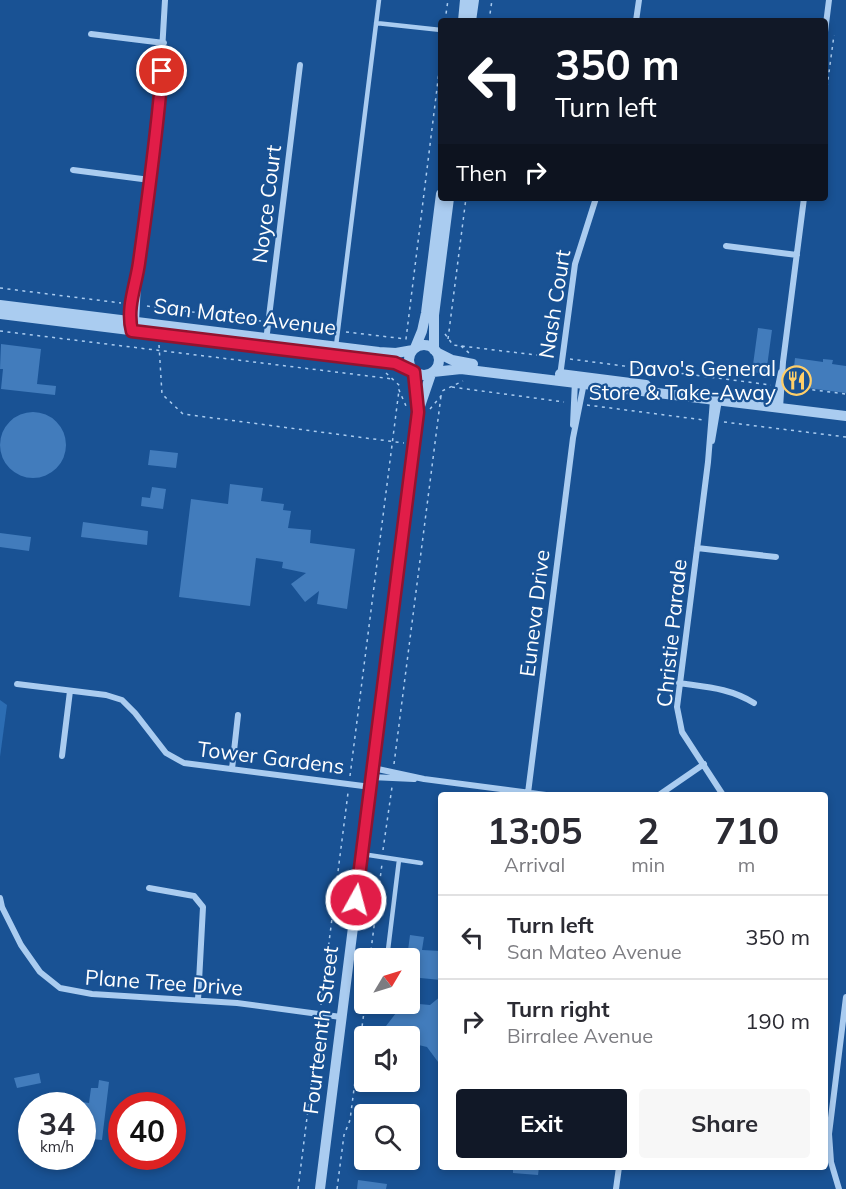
<!DOCTYPE html>
<html lang="en">
<head>
<meta charset="utf-8">
<style>
  :root { --surface:#fff; --page:#f7f7f7; --text:#2b2b33; --muted:#7c7c81; --line:#e1e1e2; --accent:#111827 }
  body { margin:0; font-family:Mulish,sans-serif; background:var(--page); color:var(--text); height:100vh; display:flex; flex-direction:column; font-size:22px; white-space:nowrap }
  * { box-sizing:border-box; margin:0 }
  p { font-size:20px; color:var(--muted) }
  .icon { flex:none; width:33px; height:33px; fill:none; stroke:currentColor; stroke-width:2; stroke-linecap:round; stroke-linejoin:round }
  .map { position:relative; flex:1; overflow:hidden }
  .panel { position:absolute; left:438px; top:792px; width:390px; height:378px; display:flex; flex-direction:column; background:var(--surface); border-radius:6px; box-shadow:0 3px 9px #0003 }
  .panel>* { flex:none }
  .guide { position:absolute; left:438px; top:18px; width:390px; height:183px; border-radius:6px; box-shadow:0 3px 9px #0003; background:#111827; color:#fff; overflow:hidden }
  .needle { width:39px; rotate:52deg }
  .controls { position:absolute; left:354px; top:948px; display:grid; gap:12px }
  .controls a { display:grid; place-items:center; width:66px; height:66px; border-radius:6px; background:var(--surface); box-shadow:0 3px 9px #0003; font-size:30px }
  .speed { position:absolute; left:18px; top:1092px; display:flex; gap:12px; font-size:30px; font-weight:700; text-align:center }
  .speed>* { display:grid; place-content:center; width:78px; height:78px; border-radius:50%; background:var(--surface); box-shadow:0 3px 9px #0003; line-height:1 }
  .speed small { font-size:15px; font-weight:400 }
  .speed .limit { border:9px solid #d22; background:#fff; color:#111 }
  .pin { position:absolute; display:grid; place-items:center; width:51px; height:51px; color:#fff; margin:-26px; border:3px solid #fff; border-radius:50%; box-shadow:0 2px 6px #0007 }
  .me { position:absolute; width:66px; margin:-33px; rotate:7deg; stroke-linejoin:round; filter:drop-shadow(0 0 4px #0008) }
  .turn { display:flex; align-items:center; gap:21px; height:126px; padding:0 18px; font-size:27px }
  .turn .icon { width:78px; height:78px; stroke-width:2.5 }
  .turn b { display:block; font-size:42px; line-height:51px }
  .then { display:flex; align-items:center; height:57px; padding:0 18px; background:#0003; gap:12px; font-size:22px }
  .eta { display:flex; justify-content:space-evenly; align-items:center; height:102px; text-align:center }
  .eta b { font-size:36px; font-weight:700; line-height:42px }
  .button { display:flex; gap:12px; margin-top:auto; padding:12px 18px }
  .button a { flex:1; height:69px; border-radius:6px; background:var(--accent); color:#fff; font-size:24px; font-weight:700; line-height:69px; text-align:center }
  .button a+a { background:var(--page); color:var(--text) }
  ul { padding:0; list-style:none }
  li { display:flex; align-items:center; gap:18px; height:84px; padding:0 18px; border-top:2px solid var(--line) }
  li div { flex:1 }
  li b { display:block; font-size:22px }
  li em { font-style:normal }
  .map>svg:first-child { display:block }
  .green { fill:#2c6db3 }
  .building { fill:#427cbc }
  .lines { fill:none; stroke-linecap:round; stroke-linejoin:round }
  .path { stroke:#aaccf0; stroke-width:1.5; stroke-dasharray:3 4.5; stroke-linecap:butt }
  .service { stroke:#aaccf0; stroke-width:4.5 }
  .minor { stroke:#aaccf0; stroke-width:6 }
  .tertiary { stroke:#aaccf0; stroke-width:10 }
  .route-casing { stroke:#92132f; stroke-width:15 }
  .route { stroke:#e11d48; stroke-width:10 }
  .labels { text-anchor:middle; dominant-baseline:central; stroke-width:4.5; stroke-linejoin:round; paint-order:stroke }
  .street-label { font-size:21px; fill:#fff; stroke:#195294 }
  .poi-label { font-size:21px; fill:#fff; stroke:#195294; text-anchor:end }
</style>
</head>
<body>
<div class="map">
<svg width="846" height="1189" viewBox="0 0 846 1189">
  <rect width="100%" height="100%" fill="#195294"/>
  <!-- green -->
  <path class="green" d="M0,700l7,5 -7,52z"/>
  <!-- building -->
  <path class="building" d="M758,328l14,2 -6,44 -14,-2z
    M1,344l40,5 -4,35 19,2 -1,9 -54,-6 2,-20h-3z
    M795,358l28,4v-3l10,1 -1,4 14,2v27l-54,-7z
    M0 445a33 33 0 1 1 66 0a33 33 0 1 1-66 0Z
    M150,450l28,3 -2,15 -28,-3z
    M230,484l33,4 -2,13 23,3 -1,6 8,1 -3,17 23,2 -1,13 45,6 -8,60 -30,-5 2,-13 -14,11 -14,-18 15,-11 -24,-5 1,-6 -27,-4 -6,48 -71,-9 12,-98 37,5z
    M152,487l14,2 -3,20 -22,-3 1,-9 8,1z
    M83,522l65,9 -1,14 -66,-8z
    M0,533l31,4 -2,14 -29,-4z
    M410,935l14,2 -2,13 19,1v29l-31,-3v-19h-3z
    M441,996v70l-14,-19 -17,-4v-7h-17l2,-6 -9,-4 10,-13 23,-9 11,1z
    M39,1073l2,10 -24,5 -3,-10z
    M99,1080l10,2 -7,58 -11,-1v-12h-5l1,-8h-5v-17l7,1 2,-15h7z
    M513,1167h26l-1,8 -25,-2z
    M358,1180l29,4 -1,5h-29z"/>
  <g class="lines">
    <!-- path -->
    <path class="path" d="M445,21l3,-21
      M489,21l3,-21
      M825,102l9,-67
      M0,288l121,15
      M147,306l114,15
      M278,323l51,7
      M0,331l393,48
      M346,332l60,7 35,-283
      M445,334l8,11 100,12
      M448,339l18,-141
      M159,345l3,49 21,20 221,29
      M461,346l8,7
      M570,359l201,26
      M386,373l14,13 -1,4 7,16
      M452,387l112,15
      M790,387l56,7
      M587,405l117,15
      M430,409l11,-13 1,-5 21,-10
      M724,422l122,15
      M394,764l47,-368
      M350,776l49,-386
      M383,850l9,-63
      M370,958l12,-94
      M321,1005l27,-212
      M298,1189l21,-167
      M337,1189l7,-54 6,-15 15,-116"/>
    <!-- service -->
    <path class="service" d="M376,23l65,7
      M336,346l43,-346
      M362,854l59,9
      M387,958l12,-98"/>
    <!-- minor -->
    <path class="minor" d="M636,21l3,-21
      M825,32l4,-32
      M91,34l73,9
      M73,170l77,10
      M726,246l71,9
      M136,322l2,-40
      M130,324l1,-20 7,-35 21,-166 6,-103
      M266,341l34,-276
      M560,376l15,-112 21,-66
      M713,400l-5,62 -31,245 5,25 41,63
      M774,407l7,-35
      M780,408l3,-46 21,-164
      M573,425l2,-44
      M712,441l7,-41
      M697,548l79,9
      M679,683c27,4 51,5 75,20
      M17,684l89,11 16,5 13,13 31,40 18,10 187,24
      M62,756l8,-65
      M373,768l51,11 122,16
      M232,769l6,-54
      M371,777l43,2
      M528,793l45,-355 11,-55
      M659,795l45,-31
      M149,888l45,8 9,11 -5,93
      M0,898l2,9 19,38 19,27 20,16 32,6 145,9 104,14
      M616,1189l3,-22
      M839,1189l-8,-27 -2,-28 17,-137"/>
    <!-- tertiary -->
    <path class="tertiary" d="M463,21l2,-21
      M471,21l3,-21
      M0,305l379,47 17,1 17,-3
      M0,314l395,49 17,7
      M409 360a15 15 0 1 1 30 0a15 15 0 1 1-30 0Z
      M415,348l7,-17 4,-18 15,-119
      M434,350v-35l15,-117
      M436,352l16,8 21,4
      M433,372l28,-3 385,47
      M560,374l86,11
      M420,406l11,-32
      M320,1189l98,-777 -4,-40"/>
  </g>
  <g class="lines">
    <defs>
      <path id="route" d="M162,71c-5,64 -14,128 -23,192 -3,22 -13,45 -7,68l263,32 19,9 4,40 -62,488"/>
    </defs>
    <!-- route casing -->
    <use href="#route" class="route-casing"/>
    <!-- route -->
    <use href="#route" class="route"/>
  </g>
  <!-- icons -->
  <defs>
    <symbol id="restaurant-ring" viewBox="-11 -11 22 22"><circle r="9.5" fill="#195294" stroke="#ffcf69" stroke-width="1.5"/><path d="M-5-6h1v4h1v-4h1v4h1v-4h1v5L-1.5 .5V6h-2V.5L-5-1ZM5-6V6H3V1.5H1.5Q1.5-4 5-6Z" fill="#ffcf69"/></symbol>
  </defs>
  <g fill-rule="evenodd">
    <use href="#restaurant-ring" x="780" y="364" width="33" height="33"/>
  </g>
  <g class="labels">
    <!-- street labels -->
    <g class="street-label">
      <text transform="translate(266 204) rotate(-83)">Noyce Court</text>
      <text transform="translate(554 304) rotate(-81)">Nash Court</text>
      <text transform="translate(245 316) rotate(7)">San Mateo Avenue</text>
      <text transform="translate(534 613) rotate(-83)">Euneva Drive</text>
      <text transform="translate(671 633) rotate(-84)">Christie Parade</text>
      <text transform="translate(271 757) rotate(7)">Tower Gardens</text>
      <text transform="translate(164 982) rotate(4)">Plane Tree Drive</text>
      <text transform="translate(320 1030) rotate(-83)">Fourteenth Street</text>
    </g>
    <!-- poi labels -->
    <g class="poi-label">
      <text x="776" y="368">Davo's General<tspan x="776" dy="24">Store &amp; Take-Away</tspan></text>
    </g>
  </g>
</svg>
<div class="controls">
<a><svg class="needle" viewBox="-14 -14 28 28"><path d="M0-13l5 13h-10z" fill="#e53935"/><path d="M0 13l5-13h-10z" fill="#7c7c81"/></svg></a>
<a><svg class="icon" aria-label="sound" viewBox="0 0 24 24"><path d="M4 9h4l5-4v14l-5-4H4zM17 9q2 3 0 6"/></svg></a>
<a><svg class="icon" aria-label="search" viewBox="0 0 24 24"><circle cx="10" cy="10" r="6"/><path d="M15 15l6 6"/></svg></a>
</div>
<div class="speed"><div>34<small>km/h</small></div><div class="limit">40</div></div>
<div class="pin" style="left:162px;top:71px;background:#d93025"><svg class="icon" aria-label="arrive" viewBox="0 0 24 24"><path d="M6 21V4h12l-3 4 3 4H6"/></svg></div>
<svg class="me" style="left:356px;top:900px" viewBox="-20 -20 40 40"><circle r="17" fill="#e11d48" stroke="#fff" stroke-width="3"/><path d="M0-11L8 9 0 5-8 9z" fill="#fff"/></svg>
<div class="guide">
<div class="turn"><svg class="icon" aria-label="left" viewBox="0 0 24 24"><path d="M17 20v-9H6M10 6l-5 5 5 5"/></svg><div><b>350 m</b>Turn left</div></div>
<div class="then">Then<svg class="icon" aria-label="right" viewBox="0 0 24 24"><path d="M7 20v-9h11M14 6l5 5-5 5"/></svg></div>
</div>
<section class="panel">
<div class="eta">
<div><b>13:05</b><p>Arrival</p></div>
<div><b>2</b><p>min</p></div>
<div><b>710</b><p>m</p></div>
</div>
<ul>
<li><svg class="icon" aria-label="left" viewBox="0 0 24 24"><path d="M17 20v-9H6M10 6l-5 5 5 5"/></svg><div><b>Turn left</b><p>San Mateo Avenue</p></div><em>350 m</em></li>
<li><svg class="icon" aria-label="right" viewBox="0 0 24 24"><path d="M7 20v-9h11M14 6l5 5-5 5"/></svg><div><b>Turn right</b><p>Birralee Avenue</p></div><em>190 m</em></li>
</ul>
<div class="button"><a>Exit</a><a>Share</a></div>
</section>
</div>
</body>
</html>
